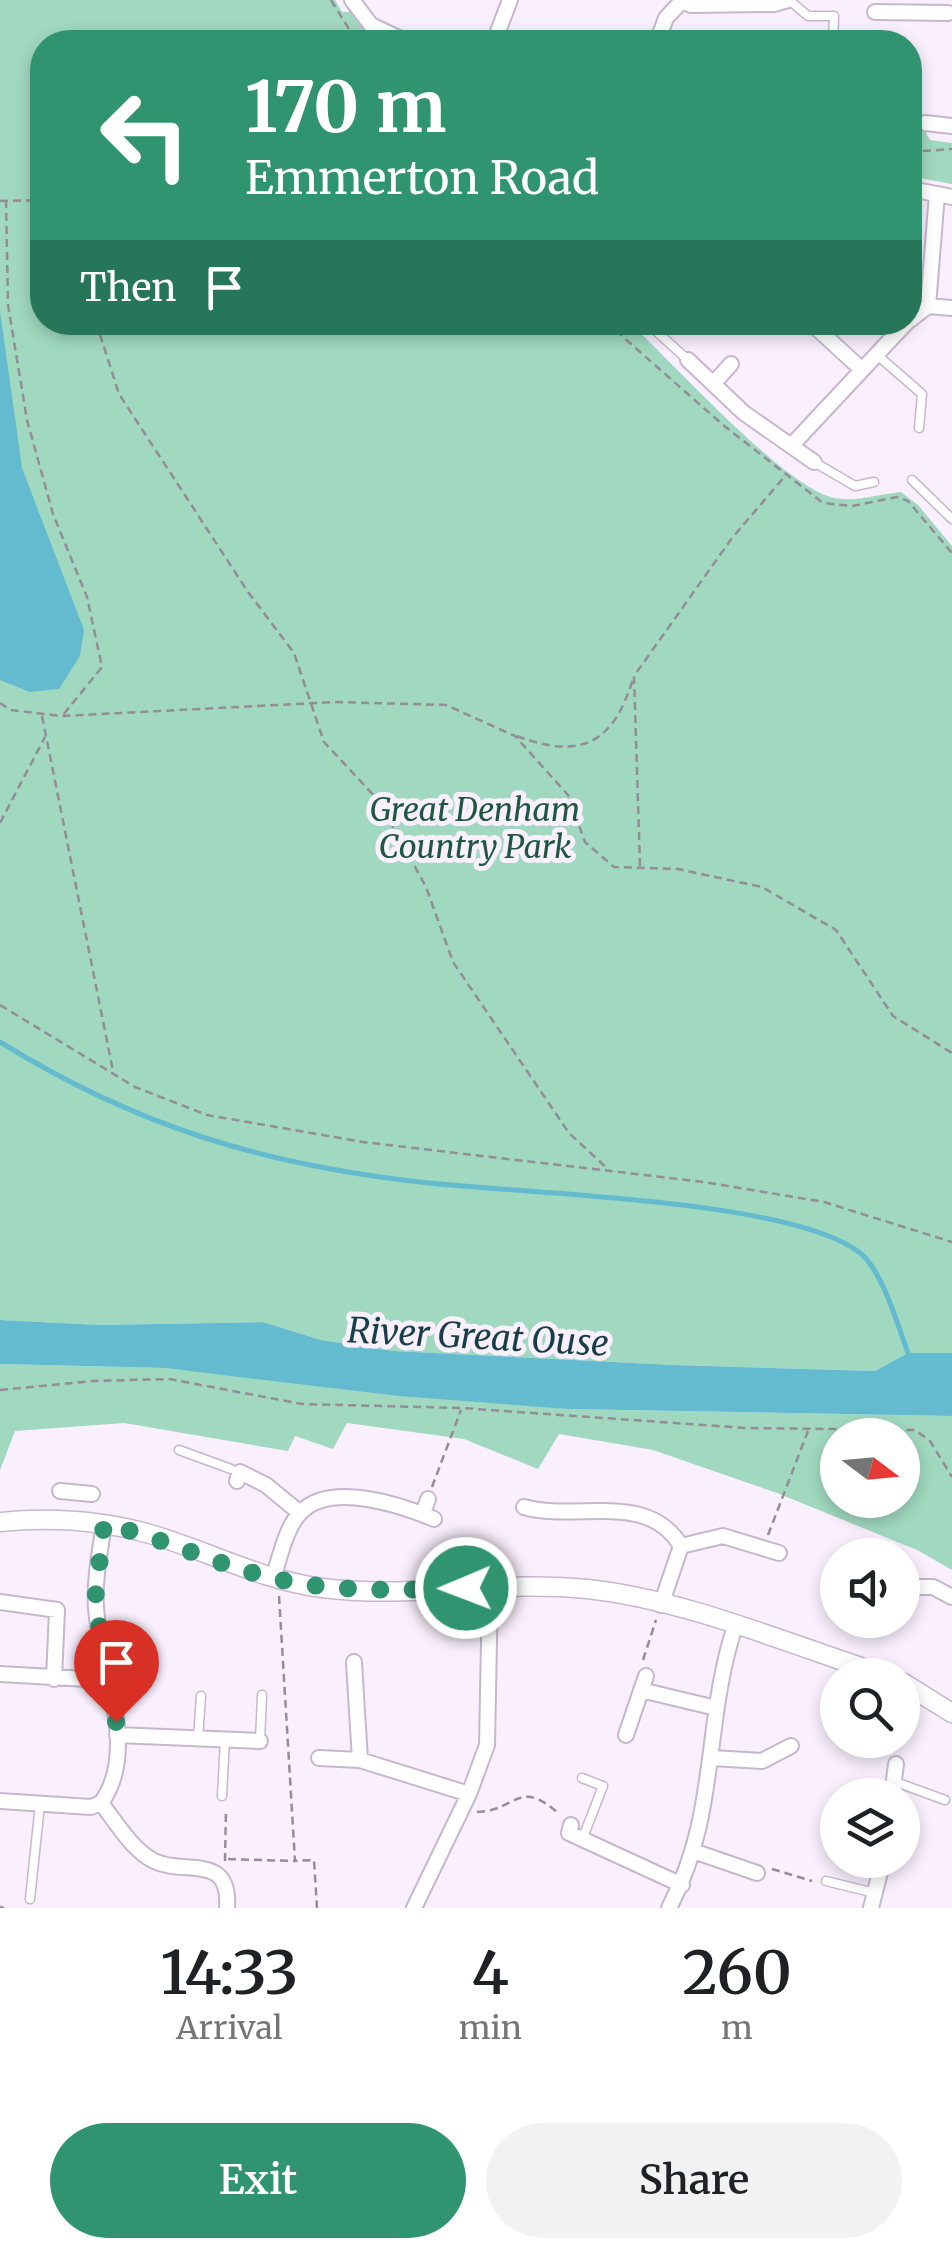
<!DOCTYPE html>
<html lang="en">
<head>
<meta charset="utf-8">
<style>
  :root { --surface:#fff; --page:#f2f2f2; --text:#202124; --muted:#757577; --accent:#309470 }
  body { margin:0; font-family:Merriweather,serif; background:var(--page); color:var(--text); height:100vh; display:flex; flex-direction:column; font-size:38px; white-space:nowrap }
  * { box-sizing:border-box; margin:0 }
  p { font-size:32px; color:var(--muted) }
  .icon { flex:none; width:55px; height:55px; fill:none; stroke:currentColor; stroke-width:2; stroke-linecap:round; stroke-linejoin:round }
  .map { position:relative; height:1908px; overflow:hidden }
  .panel { display:flex; flex-direction:column; background:var(--surface); flex:1 }
  .panel>* { flex:none }
  .hud { position:absolute; left:30px; top:30px; width:892px; height:305px; border-radius:40px; box-shadow:0 5px 15px #0003; background:#309470; color:#fff; overflow:hidden }
  .needle { width:65px; rotate:106deg }
  .tools { position:absolute; left:820px; top:1418px; display:grid; gap:20px }
  .tools a { display:grid; place-items:center; width:100px; height:100px; border-radius:50%; background:var(--surface); box-shadow:0 5px 15px #0003; font-size:50px }
  .pin { position:absolute; display:grid; place-items:center; width:85px; height:85px; color:#fff; margin:-102px -42px; border-radius:50% 50% 50% 0; rotate:-45deg; box-shadow:0 0 10px #0007 }
  .pin .icon { rotate:45deg }
  .me { position:absolute; width:110px; margin:-55px; rotate:269deg; stroke-linejoin:round; filter:drop-shadow(0 0 8px #0008) }
  .turn { display:flex; align-items:center; gap:35px; height:210px; padding:0 50px; font-size:45px }
  .turn .icon { width:130px; height:130px; stroke-width:2.5 }
  .turn b { display:block; font-size:70px; line-height:85px }
  .then { display:flex; align-items:center; height:95px; padding:0 50px; background:#0003; gap:20px; font-size:38px }
  .eta { display:flex; justify-content:space-evenly; align-items:center; height:170px; text-align:center }
  .eta b { font-size:60px; font-weight:600; line-height:70px }
  .cta { display:flex; gap:20px; margin-top:auto; padding:20px 50px }
  .cta a { flex:1; height:115px; border-radius:60px; background:var(--accent); color:#fff; font-size:40px; font-weight:600; line-height:115px; text-align:center }
  .cta a+a { background:var(--page); color:var(--text) }
  .map>svg:first-child { display:block }
  .green { fill:#a0d9bf; fill-rule:evenodd }
  .water { fill:#64bace }
  .lines { fill:none; stroke-linecap:round; stroke-linejoin:round }
  .stream { stroke:#64bace; stroke-width:5 }
  .service-casing { stroke:#c7b7ce; stroke-width:11 }
  .minor-casing { stroke:#c7b7ce; stroke-width:18 }
  .tertiary-casing { stroke:#c7b7ce; stroke-width:21 }
  .path { stroke:#948c97; stroke-width:2.5; stroke-dasharray:8 5; stroke-linecap:butt }
  .service { stroke:#fff; stroke-width:8 }
  .minor { stroke:#fff; stroke-width:14 }
  .tertiary { stroke:#fff; stroke-width:18 }
  .route { stroke:#309470; stroke-width:18; stroke-dasharray:0 32.4 }
  .labels { text-anchor:middle; dominant-baseline:central; stroke-width:10; stroke-linejoin:round; paint-order:stroke }
  .park-label { font-size:32px; font-style:italic; fill:#1d5741; stroke:#f9effd }
  .water-label { font-size:35px; font-style:italic; fill:#173f48; stroke:#f9effd }
</style>
</head>
<body>
<div class="map">
<svg width="952" height="1908" viewBox="0 0 952 1908">
  <rect width="100%" height="100%" fill="#f9effd"/>
  <!-- green -->
  <path class="green" d="M0,0h335l7,12h10l15,18 22,12h-347v280l588,1c44,41 144,152 195,172 24,10 52,-1 76,-3l17,13 34,41v807h-44l-33,18 -201,-6 -280,-14 -73,-11 -58,-18 -163,3 -100,-5z
    M910,130l15,1 5,9 22,3v41l-33,-6 -9,6z
    M0,1364l165,4 402,41 385,7v154l-35,-20 -140,-57 -124,-43 -94,-16 -21,35 -74,-30 -117,-16 -14,26 -38,-13 -7,15 -164,-28 -109,8 -15,39zM838,1435h64v65h-64z"/>
  <!-- water -->
  <path class="water" d="M0,311l22,157 62,162 -4,26 -21,33 -29,3 -30,-12z
    M0,1320l100,5 163,-3 58,18 73,11 280,14 201,6 33,-18h44v63l-385,-7 -168,-13 -234,-28 -165,-4z"/>
  <g class="lines">
    <!-- stream -->
    <path class="stream" d="M0,1042c136,84 261,122 420,140 99,12 366,16 439,70 23,17 39,74 49,101"/>
    <defs>
      <path id="service" d="M789,0l19,16h26l-1,26
        M646,322l42,38
        M876,354l46,40 -3,34
        M814,462l41,24 19,-4
        M912,480l40,39
        M179,1450l52,19
        M198,1738l3,-42
        M260,1741l2,-46
        M893,1781l52,19
        M222,1796l3,-57
        M582,1840l21,-54 -21,-8
        M826,1881l49,12
        M30,1899l10,-95"/>
      <path id="minor" d="M352,0l19,25 36,17
        M875,12l73,1
        M494,42l16,-42
        M657,42l9,-24 16,-17 9,4 83,-1 14,-4
        M925,123l27,3
        M910,189l42,8
        M928,306l9,-112
        M910,320l18,-14 24,2
        M810,322l50,46
        M688,360l56,53 70,49
        M714,383l17,-19
        M791,446l116,-124
        M237,1481l3,-9 26,13 34,28
        M60,1491l32,3
        M524,1507c52,15 124,-17 157,39l-20,59
        M423,1514l5,-15
        M681,1546l42,-10 56,17
        M273,1578c7,-20 12,-49 27,-65 30,-32 101,-8 134,6
        M902,1587h31l19,10
        M0,1602l57,8 -3,69
        M354,1662l6,98 109,34
        M0,1674l87,5 19,-4
        M641,1690l75,18
        M117,1735l143,6
        M626,1735l20,-59
        M319,1758l41,2
        M712,1758l50,3 29,-15
        M892,1795l4,-31
        M0,1801l91,6 10,-4
        M101,1803c39,-53 -1,-136 -5,-195 -2,-28 4,-57 8,-84
        M101,1803c15,19 31,47 53,58 31,15 77,-9 73,47
        M571,1825l-2,8 113,52
        M696,1852l61,21
        M414,1908l55,-114 18,-49 3,-156
        M669,1908c50,-94 34,-184 66,-282
        M871,1908l12,-48"/>
      <path id="tertiary" d="M0,1522c51,-5 100,-2 150,12 58,17 111,46 172,54 88,11 177,-8 265,1 97,10 204,56 298,86
        M902,1682l50,31"/>
    </defs>
    <!-- service casing -->
    <use href="#service" class="service-casing"/>
    <!-- minor casing -->
    <use href="#minor" class="minor-casing"/>
    <!-- tertiary casing -->
    <use href="#tertiary" class="tertiary-casing"/>
    <!-- path -->
    <path class="path" d="M331,0l26,42
      M910,152l42,-3
      M6,200l2,105 19,115 26,94 34,83 15,70 -39,48
      M0,201l42,-1
      M96,322l23,72 129,198 46,61 30,89 55,59 47,86 27,75 116,171 41,38
      M606,322l117,103 100,78 29,3 45,-9 11,4 44,52
      M0,703l10,7 52,6 274,-14 110,3 69,31 53,59 17,47 29,25 64,2 84,18 74,43 57,86 59,37
      M42,716l71,355
      M517,736c64,24 96,8 116,-57
      M0,823l45,-86
      M640,866l-6,-190 98,-138 54,-63
      M0,1005l135,82 72,28 156,27 341,40 120,20 128,40
      M0,1390l93,-9 76,-2 133,25 159,4 285,20 169,2 15,11 22,36
      M432,1487l29,-77
      M768,1535l40,-104
      M279,1596l16,265 19,-1 3,48
      M643,1660l13,-40
      M477,1812c40,-1 41,-35 82,2
      M228,1859l67,2
      M225,1861l1,-52
      M772,1869l40,12
      M0,1907l4,1"/>
    <!-- service -->
    <use href="#service" class="service"/>
    <!-- minor -->
    <use href="#minor" class="minor"/>
    <!-- tertiary -->
    <use href="#tertiary" class="tertiary"/>
  </g>
  <g class="lines">
    <!-- route -->
    <path class="route" d="M116,1722l-21,-121 9,-77c58,13 111,41 169,54 64,15 127,12 193,10"/>
  </g>
  <g class="labels">
    <!-- park labels -->
    <g class="park-label">
      <text x="475" y="810">Great Denham<tspan x="475" dy="37">Country Park</tspan></text>
    </g>
    <!-- water labels -->
    <g class="water-label">
      <text transform="translate(478 1337) rotate(3)">River Great Ouse</text>
    </g>
  </g>
</svg>
<div class="tools">
<a><svg class="needle" viewBox="-14 -14 28 28"><path d="M0-13l5 13h-10z" fill="#e53935"/><path d="M0 13l5-13h-10z" fill="#757577"/></svg></a>
<a><svg class="icon" aria-label="sound" viewBox="0 0 24 24"><path d="M4 9h4l5-4v14l-5-4H4zM17 9q2 3 0 6"/></svg></a>
<a><svg class="icon" aria-label="search" viewBox="0 0 24 24"><circle cx="10" cy="10" r="6"/><path d="M15 15l6 6"/></svg></a>
<a><svg class="icon" aria-label="layers" viewBox="0 0 24 24"><path d="M12 4l9 5-9 5-9-5zM3 14l9 5 9-5"/></svg></a>
</div>
<div class="pin" style="left:116px;top:1722px;background:#d93025"><svg class="icon" aria-label="arrive" viewBox="0 0 24 24"><path d="M6 21V4h12l-3 4 3 4H6"/></svg></div>
<svg class="me" style="left:466px;top:1588px" viewBox="-20 -20 40 40"><circle r="17" fill="#309470" stroke="#fff" stroke-width="3"/><path d="M0-11L8 9 0 5-8 9z" fill="#fff"/></svg>
<div class="hud">
<div class="turn"><svg class="icon" aria-label="left" viewBox="0 0 24 24"><path d="M17 20v-9H6M10 6l-5 5 5 5"/></svg><div><b>170 m</b>Emmerton Road</div></div>
<div class="then">Then<svg class="icon" aria-label="arrive" viewBox="0 0 24 24"><path d="M6 21V4h12l-3 4 3 4H6"/></svg></div>
</div>
</div>
<section class="panel">
<div class="eta">
<div><b>14:33</b><p>Arrival</p></div>
<div><b>4</b><p>min</p></div>
<div><b>260</b><p>m</p></div>
</div>
<div class="cta"><a>Exit</a><a>Share</a></div>
</section>
</body>
</html>
